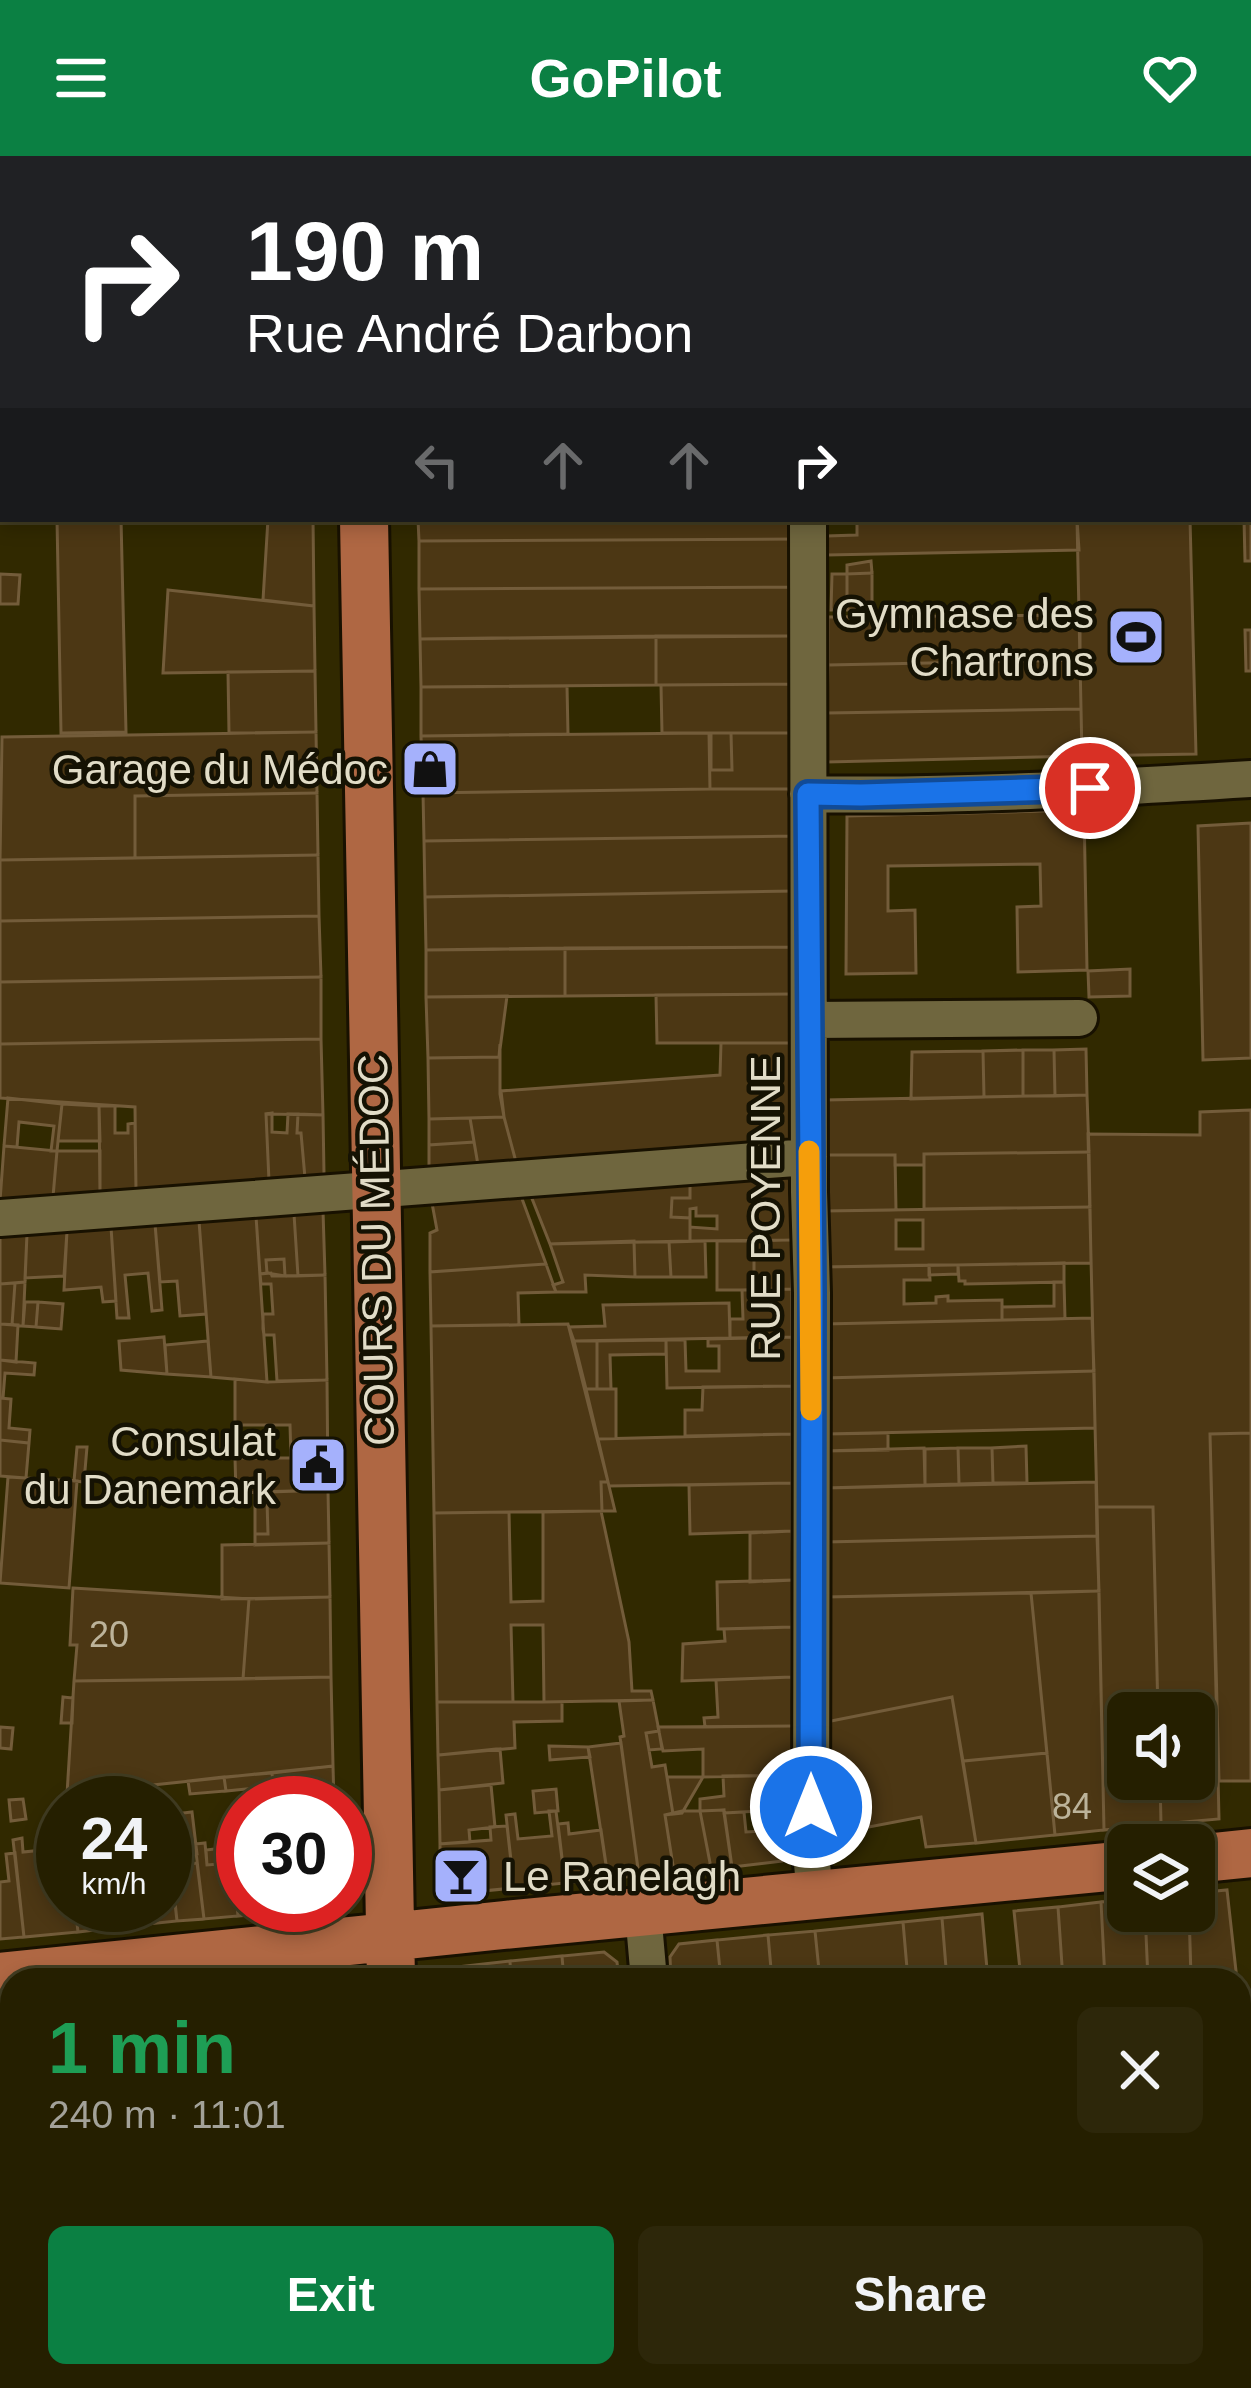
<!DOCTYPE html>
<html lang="en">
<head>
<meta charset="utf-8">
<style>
  :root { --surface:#251f00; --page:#2d270a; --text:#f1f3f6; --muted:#a3a299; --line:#423d22; --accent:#0b8043 }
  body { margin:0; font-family:Arial,sans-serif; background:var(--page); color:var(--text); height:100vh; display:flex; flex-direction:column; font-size:45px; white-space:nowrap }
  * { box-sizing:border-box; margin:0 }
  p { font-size:39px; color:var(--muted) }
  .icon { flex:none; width:66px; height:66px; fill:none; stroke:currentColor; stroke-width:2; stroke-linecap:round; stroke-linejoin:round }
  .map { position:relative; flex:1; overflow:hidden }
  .panel { position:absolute; left:0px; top:1812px; width:1251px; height:420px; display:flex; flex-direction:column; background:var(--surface); border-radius:36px 36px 0 0; box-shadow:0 6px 18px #0003,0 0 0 3px var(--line) }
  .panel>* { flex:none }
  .hud { position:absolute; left:0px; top:0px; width:1251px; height:366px; box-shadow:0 6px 18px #0003,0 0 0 3px var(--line); background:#202124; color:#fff; overflow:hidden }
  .tools { position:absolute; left:1107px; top:1536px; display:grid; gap:24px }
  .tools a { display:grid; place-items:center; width:108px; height:108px; border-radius:18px; background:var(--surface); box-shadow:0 6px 18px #0003,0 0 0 3px var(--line); font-size:60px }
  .speed { position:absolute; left:36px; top:1620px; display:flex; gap:24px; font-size:60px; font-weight:700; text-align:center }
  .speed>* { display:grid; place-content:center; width:156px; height:156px; border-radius:50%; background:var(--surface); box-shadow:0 6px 18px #0003,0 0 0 3px var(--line); line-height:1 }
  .speed small { font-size:30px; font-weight:400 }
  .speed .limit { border:18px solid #d22; background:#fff; color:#111 }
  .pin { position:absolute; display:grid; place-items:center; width:102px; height:102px; color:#fff; margin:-51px; border:6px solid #fff; border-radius:50%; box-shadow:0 3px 12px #0007 }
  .me { position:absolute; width:132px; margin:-66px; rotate:0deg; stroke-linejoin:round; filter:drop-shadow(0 0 9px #0008) }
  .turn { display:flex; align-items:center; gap:42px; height:252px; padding:0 48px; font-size:54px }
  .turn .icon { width:156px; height:156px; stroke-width:2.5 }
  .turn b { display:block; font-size:84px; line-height:102px }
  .lanes { display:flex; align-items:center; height:114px; padding:0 48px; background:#0003; justify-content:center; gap:60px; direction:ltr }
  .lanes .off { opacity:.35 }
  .round { display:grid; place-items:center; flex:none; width:126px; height:126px; border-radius:18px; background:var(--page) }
  .headline { display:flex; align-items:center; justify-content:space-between; height:204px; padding:0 48px }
  h1 { font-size:72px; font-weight:700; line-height:90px; color:#1e9e55 }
  .primary-button { display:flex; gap:24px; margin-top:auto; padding:24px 48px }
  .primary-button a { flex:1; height:138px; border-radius:18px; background:var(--accent); color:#fff; font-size:48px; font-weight:700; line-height:138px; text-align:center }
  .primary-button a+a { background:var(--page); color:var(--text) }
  header { display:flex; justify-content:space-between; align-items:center; height:156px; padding:0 48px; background:var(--accent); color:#fff; font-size:54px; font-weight:700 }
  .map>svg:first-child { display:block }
  .building { fill:#4c3714; stroke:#735c3a; stroke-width:3; fill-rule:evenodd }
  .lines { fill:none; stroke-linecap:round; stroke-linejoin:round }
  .minor-casing { stroke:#181100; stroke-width:42 }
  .major-casing { stroke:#181100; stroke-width:54 }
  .minor { stroke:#6f663e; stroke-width:36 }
  .major { stroke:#af6743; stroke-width:48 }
  .route-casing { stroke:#114b97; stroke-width:30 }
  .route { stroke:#1a73e8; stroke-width:21 }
  .slow { stroke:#f59e0b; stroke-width:21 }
  .labels { text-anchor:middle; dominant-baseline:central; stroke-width:9; stroke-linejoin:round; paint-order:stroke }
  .number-label { font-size:36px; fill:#bcb39a }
  .poi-label { font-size:42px; fill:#e1dcc7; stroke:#151203; text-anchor:end }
  .street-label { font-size:42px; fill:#e1dcc7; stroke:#151203 }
</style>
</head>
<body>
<header><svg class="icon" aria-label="menu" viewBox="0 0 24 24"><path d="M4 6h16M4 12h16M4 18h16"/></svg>GoPilot<svg class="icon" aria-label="heart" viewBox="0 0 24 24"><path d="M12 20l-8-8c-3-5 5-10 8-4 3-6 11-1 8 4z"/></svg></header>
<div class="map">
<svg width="1251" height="2232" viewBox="0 0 1251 2232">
  <rect width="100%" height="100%" fill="#312900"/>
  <!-- building -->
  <path class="building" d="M0,0h189v3h-186v49h-3z
    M413,0h94l-2,3h-92z
    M507,0h99v3h-101z
    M1248,199h3v206h-6l-1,-42h4z
    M57,363h64l5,213 -65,1z
    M268,363h45l1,87 -51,-6z
    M418,363h378v20l-377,2z
    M857,363h220l2,31 -252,5v-19l30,-1z
    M1077,363h113l6,235 -114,2z
    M796,383l-1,48 -376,2v-48z
    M871,405l1,12 -25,1v-9z
    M872,417v36l-25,1v-36z
    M0,418l20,1 -2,29h-18z
    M832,418h15v36h-16z
    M795,431v49l-375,3 -1,-50z
    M168,434l146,16 1,65 -152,2z
    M1080,459v45l-252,5v-48z
    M1245,474h6v41h-5z
    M656,480h139l-1,48 -138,1z
    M656,480v49l-235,2 -1,-48z
    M1080,504l1,49 -254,4 1,-48z
    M315,515l1,61 -87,1 -1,-61z
    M794,528v49h-132l-1,-48z
    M567,530l1,48 -147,2v-49z
    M1081,553l1,47 -255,6v-49z
    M316,576l1,61 -182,3v62l-135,2 2,-123z
    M709,577l2,37h21l-1,-37h63v56h-84z
    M709,577l1,56 -287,4 -2,-57z
    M711,577h20l1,37h-21z
    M711,633h83v47l-370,5 -1,-48z
    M317,637l1,62 -183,3v-62z
    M1084,654l3,160 -69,2 -1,-65 24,-1 -1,-42 -152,2v45l27,-1 1,63 -70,1 1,-158z
    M1251,667v235l-48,2 -5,-234z
    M794,680v55l-369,6 -1,-56z
    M318,699l1,61 -319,5v-61z
    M794,735l-1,56 -367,3 -1,-53z
    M319,760l2,61 -321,5v-61z
    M793,791v47l-228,2v-48z
    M565,792v48l-139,1v-47z
    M1130,813v27l-41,1 -1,-26z
    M321,821v62l-321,5v-62z
    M793,838l-1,49h-135l-1,-48z
    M507,840l-8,61 -71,1 -2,-61z
    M321,883l2,76 -57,-1 3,67 -133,10 -1,-84 -135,-9v-54z
    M721,887h71l-2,99 -274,20 -12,-45 -3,-26 219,-16z
    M500,888v50l4,23 -75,2 -1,-61 71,-1z
    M1086,893l1,46 -32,1 -1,-46z
    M1023,894v46l-39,1 -1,-46z
    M1023,894h31l1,46h-32z
    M983,895l1,46 -73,2 1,-47z
    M1087,939l2,57 -165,2v11h-29v-10h-70v-55z
    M8,942l54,6 -5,47h-6l3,-25 -35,-4 -2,25 -13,-1z
    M62,948l37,2 1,35h-42z
    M99,950h16v27h13v-9l7,-1 1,68 -36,3z
    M1251,954v323l-41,1 9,385 -58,5 -1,-45h34v-66h-36l-5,-206h-56l-9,-373 112,1v-23z
    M272,957v19l15,1 1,-19h10l-1,19h4l4,45 -36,3 -3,-67z
    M298,958l25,1 1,59 -3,3 -16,1 -4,-45h-4z
    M504,961l12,45 -38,3 -8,-47z
    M470,962l4,24 -45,3v-26z
    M474,986l4,23 -49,2v-22z
    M4,990l53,5 -4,46 -53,4z
    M57,995h43v43l-47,3z
    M1089,996l1,55 -166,2v-55z
    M825,999h70l1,55 -72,1z
    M791,1020l1,64 -102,1v-14l27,2v-13h-21v-8l-6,1v9l-19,-1 1,-19h18v-14z
    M690,1028v14h-18l-1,19 19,1v23l-140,3 -19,-48z
    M521,1040l25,68 -116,8v-39l7,-3 -5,-27z
    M1090,1051l1,56 -267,4v-56zM896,1064h27v29h-27z
    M323,1055l2,64 -27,1 -4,-62z
    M294,1058l4,62h-13l-1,-17 -18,1 1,13 -7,1 -4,-58z
    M256,1060l11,166 -56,-5 -12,-156z
    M199,1065l7,93 -26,2 -3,-35 -17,1 -5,-58z
    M155,1068l7,86 -10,1 -4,-38 -23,2 4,43h-12l-6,-91z
    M111,1071l5,74 -13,1 -2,-15 -37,3 3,-59z
    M67,1075l-3,45 -39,2 2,-44z
    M27,1078l-2,48 -25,2v-48z
    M792,1084v49l-38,1v-49z
    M634,1085l1,36 -50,-2 1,17h-30l-3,-7 10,-3 -13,-38z
    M705,1085l1,36h-35l-2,-35z
    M717,1085h37v49h-37z
    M634,1086h35l2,35h-36z
    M284,1103l1,17 -18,-3 -1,-13z
    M1064,1107v19l-99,2v-3h-6l-1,-16z
    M546,1108l10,28 -38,1 1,32 -88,1 -1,-54z
    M929,1109l1,15h-26v24l32,-1v-6l12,-1v5l54,-1v20l-178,4v-57z
    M929,1109h29v9l-29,1z
    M271,1117l1,3 53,-1 2,105 -50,1 -3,-46h-10l-1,-6v-15h10l-2,-30h-10l-1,-10z
    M25,1126l-2,44 -11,-1 3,-42z
    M1054,1126h10l1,37 -63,1v-13l52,-1z
    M15,1127l-3,42 -12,-1v-40z
    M792,1133v48l-62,1v-19h13l-1,-29z
    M25,1146h13l-2,25 -13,-1z
    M38,1146l25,2 -2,25 -25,-2z
    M729,1147l1,35 -156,3 -5,-14 36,-1 -2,-21z
    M1092,1162l2,53 -270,7v-54z
    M0,1168l18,1 -2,37 -16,-2z
    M568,1168l40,158h-7l1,29 -168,2 -3,-187z
    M164,1181l3,37 -46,-4 -2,-29z
    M792,1181v49l-125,2 -1,-48h19l1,31h33v-25h-11v-7z
    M666,1184v14l-56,1 1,34h-14v-48z
    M208,1185l3,36 -44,-3 -2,-29z
    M574,1185h23v48h-11z
    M0,1204l35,3 -1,12 -29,-2 -2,25h-3z
    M1094,1215l1,57 -270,6 -1,-56z
    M235,1223l32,3 60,-2 1,110 -92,3 -1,-35h56l-1,-33h-55z
    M792,1230v48l-107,2v-26h17l1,-23z
    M586,1233h30v50h-18z
    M0,1242l11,1 -2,29 21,2 -1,13 -29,-3z
    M888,1277v17l-63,1v-17z
    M1251,1277v348h-32l-9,-347z
    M792,1278v49l-183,3 -11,-47z
    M0,1284l29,3 -3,35 -26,-2z
    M1026,1290l1,37h-34l-1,-35z
    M77,1291h10l-3,35 -10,-1z
    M924,1292l1,37 -100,3v-37z
    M958,1292h34l1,35 -34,1z
    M958,1292l1,36 -34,1v-36z
    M8,1321l69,4 -8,107 -69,-5z
    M601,1326h7l7,29h-13z
    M1096,1326l1,54 -272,6v-54z
    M792,1327v48l-102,3 -1,-49z
    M328,1334l1,53 -74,2v-11h13l-1,-33h-12v-9z
    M255,1345h12l1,33h-13z
    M1097,1351h56l5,206h-30v66h32l1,45 -57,6z
    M601,1355l28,131 3,49h19l2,9 -109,2 -1,-77h-32l2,77h-76l-3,-189 75,-1 2,90 32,-1v-89z
    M792,1375l1,49 -43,2v-49z
    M1097,1380l2,55 -273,6 -1,-55z
    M329,1387l1,54 -108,2v-54z
    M793,1424l-1,47 -74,2 -1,-47z
    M73,1432l176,11 -6,80 -169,2 3,-36h-7z
    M1099,1435l5,239 -49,5 -24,-242z
    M1031,1437l16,160 -84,8 -11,-64 -126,25v-125z
    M330,1441l1,80 -88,2 6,-80z
    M792,1471v50l-110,4 1,-37 42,-3 -1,-12z
    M331,1521l2,89 -266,28 7,-113z
    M792,1521l1,49 -88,1 -1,-9 14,-1 -2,-37z
    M63,1541l10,1 -1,25h-11z
    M952,1541l24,146 -50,4 -5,-30 -94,18 -1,-113z
    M653,1544l6,31 -13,2 6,34 13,-2 8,49 -8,1 9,57 -35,4 -19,-139 4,-1 -5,-35z
    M437,1546h125v19l-48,1 1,26 -77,7z
    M793,1570v49l-90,2v-28l-40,2 -5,-24z
    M0,1571l13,1 -2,21 -11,-1z
    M659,1575l3,18 -13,1 -3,-17z
    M621,1587l18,133 -31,2 -20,-131z
    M549,1590l39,1 2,10 -40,3z
    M496,1593h4l3,34 -64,7 -1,-35z
    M1047,1597l8,82 -79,8 -13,-82z
    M333,1610l1,37h-46l-1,-13 -13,1 -2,-18z
    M272,1617l4,30h-19l-2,-15 -29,3 -2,-14z
    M793,1619v34l-69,4v-3l-24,1v-12l24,-3 -1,-20z
    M224,1621l2,14 -36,3 -2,-13z
    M667,1621h36l-21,36 -9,1z
    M491,1629l4,42 -26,3 1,12 -30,2 -1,-54z
    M556,1633l2,22 -23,2 -2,-22z
    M23,1643l3,20 -15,2 -2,-21z
    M793,1653v41l-11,11 -50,6 -8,-54 20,-1 2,20 20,-1 1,-20z
    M724,1654l8,57 -21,1 -11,-57z
    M549,1655h7l9,72 -51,5 -8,-73 9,-1 3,25 34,-3z
    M682,1655h18l11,57 -37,4 -9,-57z
    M192,1656l5,42 -19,2 2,9 17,-2 7,56 -27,2 -11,-106z
    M165,1659l12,106 -49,5 -3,-21h40z
    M568,1667l1,11 32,-4 7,48 -43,5 -7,-59z
    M507,1670l7,62 -74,7v-51l51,-4 -1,-13z
    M22,1682l1,14 40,-4v57h12l3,27 -54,5 -11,-97z
    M243,1683v66h43l1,6 -49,5 -7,-76z
    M205,1687l2,22 26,-2 5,53 -34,3 -9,-75z
    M231,1691l2,16 -26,2 -1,-15z
    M15,1697l9,84 -24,2v-57l9,-1 -3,-27z
    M1227,1734l10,90h-19v-6l-27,2 -2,-65h5v-18z
    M1128,1744v11h17l3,69h-43l-4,-78z
    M1101,1746l4,78h-42l-5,-73z
    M75,1749h50l3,21 -50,6z
    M1058,1751l5,73h-42l-7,-69z
    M1145,1755h44l2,69h-43z
    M982,1758l6,66h-41l-5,-62z
    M942,1762l5,62h-39l-5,-58z
    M903,1766l5,58h-88l-5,-49z
    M815,1775l5,49h-48l-4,-45z
    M768,1779l4,45h-51l-4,-40z
    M717,1784l4,40h-50l-1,-23 9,-13z
    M604,1796l13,10 2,18h-55l-2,-24z
    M562,1800l2,24h-53l-1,-19z
    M510,1805l1,19h-55v-13z
    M12,1856v77l-8,1 1,10h-5v-87z
    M1239,1891h4l3,43 -7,1z
    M1246,1934l5,50h-12v-49z
    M1239,1984h12v37l-12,1z
    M1251,2021v44l-12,1v-44z
    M1251,2065v86l-12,1v-86z
    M1251,2151v44l-12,1v-44z
    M1251,2195v37h-37l-1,-12h26v-24z
    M243,2220h66v12h-66z
    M462,2220h192l1,12h-193z
    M718,2220h126l-125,12z
    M908,2220h35l1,12h-35z
    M1009,2220h73l1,12h-73z
    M798,2224l1,8h-80z"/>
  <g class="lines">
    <defs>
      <path id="minor" d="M808,3v-3
        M808,363l1,673 3,101 -1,559 4,44
        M808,638c148,3 296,-6 443,-15
        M809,864l270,-2
        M0,1062l809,-61
        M643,1756l6,68
        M686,2220l1,12"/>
      <path id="major" d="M358,0v3
        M364,363l27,1461
        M1194,1703l57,-6
        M0,1821l504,-52 624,-60
        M394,2220v12"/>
    </defs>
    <!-- minor casing -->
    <use href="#minor" class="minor-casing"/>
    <!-- major casing -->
    <use href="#major" class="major-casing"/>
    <!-- minor -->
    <use href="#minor" class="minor"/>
    <!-- major -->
    <use href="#major" class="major"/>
  </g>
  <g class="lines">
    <defs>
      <path id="route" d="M811,1651l1,-514 -4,-499 53,1 229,-7"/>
    </defs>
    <!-- route casing -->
    <use href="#route" class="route-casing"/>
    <!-- route -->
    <use href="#route" class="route"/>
    <!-- slow -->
    <path class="slow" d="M809,995l2,259"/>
  </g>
  <!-- icons -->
  <defs>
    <symbol id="stadium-square" viewBox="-11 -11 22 22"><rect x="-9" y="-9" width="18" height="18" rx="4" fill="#a5b1fc" stroke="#151203"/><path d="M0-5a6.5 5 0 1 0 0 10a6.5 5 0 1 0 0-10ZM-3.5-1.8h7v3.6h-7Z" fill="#111"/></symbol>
    <symbol id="shop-square" viewBox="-11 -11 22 22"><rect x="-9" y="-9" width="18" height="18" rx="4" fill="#a5b1fc" stroke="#151203"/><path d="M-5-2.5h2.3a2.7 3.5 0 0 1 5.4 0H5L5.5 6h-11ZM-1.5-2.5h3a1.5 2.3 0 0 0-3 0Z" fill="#111"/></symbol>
    <symbol id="civic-square" viewBox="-11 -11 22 22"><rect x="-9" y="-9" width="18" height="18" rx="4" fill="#a5b1fc" stroke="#151203"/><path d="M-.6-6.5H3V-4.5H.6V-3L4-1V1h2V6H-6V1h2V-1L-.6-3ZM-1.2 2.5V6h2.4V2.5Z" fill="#111"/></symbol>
    <symbol id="bar-square" viewBox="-11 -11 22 22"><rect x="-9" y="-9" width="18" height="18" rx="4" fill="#a5b1fc" stroke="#151203"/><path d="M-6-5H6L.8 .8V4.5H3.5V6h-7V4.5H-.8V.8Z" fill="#111"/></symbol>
  </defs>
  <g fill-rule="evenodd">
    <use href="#stadium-square" x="1103" y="448" width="66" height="66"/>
    <use href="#shop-square" x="397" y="580" width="66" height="66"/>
    <use href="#civic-square" x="285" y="1276" width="66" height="66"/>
    <use href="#bar-square" x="428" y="1687" width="66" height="66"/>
  </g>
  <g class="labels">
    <!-- number labels -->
    <g class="number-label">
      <text x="109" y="1478">20</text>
      <text x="1072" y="1650">84</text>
    </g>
    <!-- poi labels -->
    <g class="poi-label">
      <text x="1094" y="457">Gymnase des<tspan x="1094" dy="48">Chartrons</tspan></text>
      <text x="388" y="613">Garage du Médoc</text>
      <text x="276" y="1285">Consulat<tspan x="276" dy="48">du Danemark</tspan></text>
      <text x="503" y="1720" text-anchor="start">Le Ranelagh</text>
    </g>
    <!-- street labels -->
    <g class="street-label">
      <text transform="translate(765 1052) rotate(-90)">RUE POYENNE</text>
      <text transform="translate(376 1094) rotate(-91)">COURS DU MÉDOC</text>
    </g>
  </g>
</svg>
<div class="tools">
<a><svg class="icon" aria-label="sound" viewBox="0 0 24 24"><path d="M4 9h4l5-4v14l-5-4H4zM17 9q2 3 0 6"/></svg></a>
<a><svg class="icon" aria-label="layers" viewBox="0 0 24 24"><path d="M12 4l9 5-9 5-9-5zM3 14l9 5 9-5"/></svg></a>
</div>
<div class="speed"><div>24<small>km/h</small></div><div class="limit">30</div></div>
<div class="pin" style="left:1090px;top:632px;background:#d93025"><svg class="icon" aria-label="arrive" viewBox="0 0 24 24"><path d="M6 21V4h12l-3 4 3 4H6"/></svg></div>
<svg class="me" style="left:811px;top:1651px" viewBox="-20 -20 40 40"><circle r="17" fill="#1a73e8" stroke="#fff" stroke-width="3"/><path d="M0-11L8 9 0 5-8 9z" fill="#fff"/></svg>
<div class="hud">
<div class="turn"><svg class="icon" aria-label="right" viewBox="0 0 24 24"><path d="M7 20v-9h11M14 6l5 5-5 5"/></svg><div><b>190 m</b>Rue André Darbon</div></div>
<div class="lanes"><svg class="icon off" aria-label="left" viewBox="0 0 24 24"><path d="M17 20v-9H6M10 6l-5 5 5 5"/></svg><svg class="icon off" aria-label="ahead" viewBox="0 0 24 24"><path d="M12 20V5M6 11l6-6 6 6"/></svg><svg class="icon off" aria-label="ahead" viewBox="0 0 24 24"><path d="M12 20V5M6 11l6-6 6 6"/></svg><svg class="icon" aria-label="right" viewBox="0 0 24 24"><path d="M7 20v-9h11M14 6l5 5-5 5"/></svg></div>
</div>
<section class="panel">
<div class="headline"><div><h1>1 min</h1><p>240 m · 11:01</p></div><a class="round"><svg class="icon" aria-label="close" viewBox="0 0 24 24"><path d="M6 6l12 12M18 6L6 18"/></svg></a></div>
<div class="primary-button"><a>Exit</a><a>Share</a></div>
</section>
</div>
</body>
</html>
